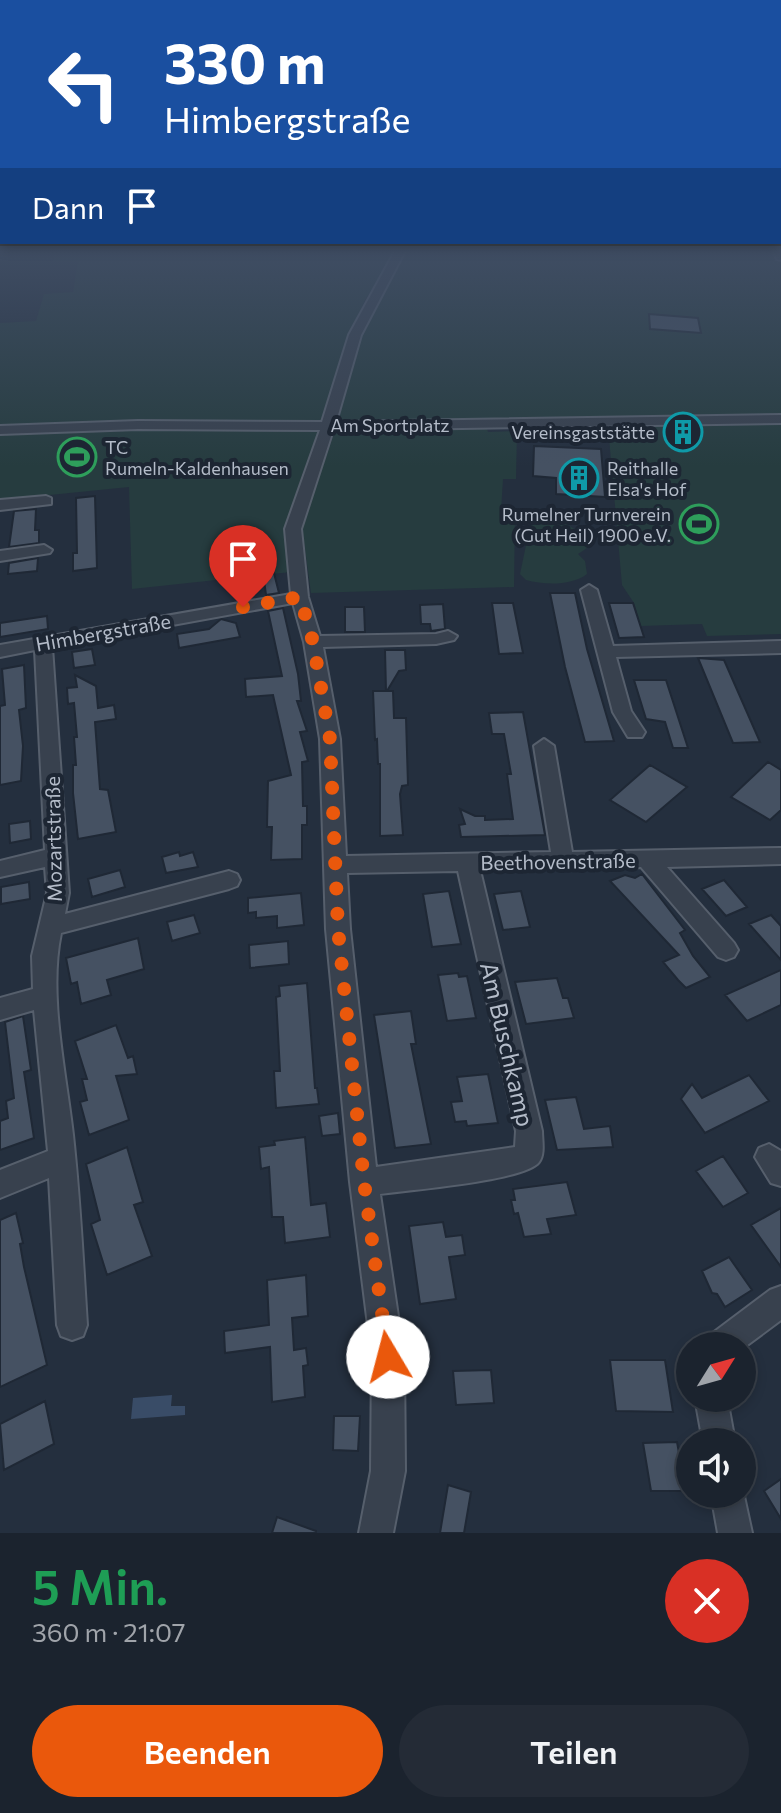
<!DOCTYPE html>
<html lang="de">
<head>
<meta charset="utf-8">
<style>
  :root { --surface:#1b232e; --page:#242b36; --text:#f1f3f6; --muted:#a0a4aa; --line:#39404a; --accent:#ea580c }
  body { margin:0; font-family:Commissioner,sans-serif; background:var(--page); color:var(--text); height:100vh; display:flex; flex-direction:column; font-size:30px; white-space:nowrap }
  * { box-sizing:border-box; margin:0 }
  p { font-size:26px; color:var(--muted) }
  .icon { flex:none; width:44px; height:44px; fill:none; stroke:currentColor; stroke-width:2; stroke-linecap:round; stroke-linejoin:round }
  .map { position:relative; height:1533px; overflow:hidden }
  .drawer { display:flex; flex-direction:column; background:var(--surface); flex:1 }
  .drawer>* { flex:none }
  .hud { position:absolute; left:0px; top:0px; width:782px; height:244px; box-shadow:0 4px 12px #0003,0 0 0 2px var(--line); background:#1a4fa0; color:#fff; overflow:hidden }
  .needle { width:52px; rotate:53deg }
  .fabs { position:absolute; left:676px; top:1332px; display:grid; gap:16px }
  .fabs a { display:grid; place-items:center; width:80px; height:80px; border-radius:50%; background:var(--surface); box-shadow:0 4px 12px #0003,0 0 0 2px var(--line); font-size:40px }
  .pin { position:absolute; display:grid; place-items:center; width:68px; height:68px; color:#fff; margin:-82px -34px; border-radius:50% 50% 50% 0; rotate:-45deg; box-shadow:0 0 8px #0007 }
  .pin .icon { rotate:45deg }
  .me { position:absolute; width:88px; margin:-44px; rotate:352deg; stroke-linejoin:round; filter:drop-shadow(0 0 6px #0008) }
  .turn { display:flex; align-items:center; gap:28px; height:168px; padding:0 32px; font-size:36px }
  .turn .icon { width:104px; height:104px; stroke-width:2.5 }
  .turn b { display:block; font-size:56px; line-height:68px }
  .then { display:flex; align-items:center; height:76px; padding:0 32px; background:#0003; gap:16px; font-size:30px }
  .round { display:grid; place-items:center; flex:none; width:84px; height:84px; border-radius:42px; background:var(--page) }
  .summary { display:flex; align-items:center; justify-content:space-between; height:136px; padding:0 32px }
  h1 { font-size:48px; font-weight:600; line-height:60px; color:#1e9e55 }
  .action { display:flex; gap:16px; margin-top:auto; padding:16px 32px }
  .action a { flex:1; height:92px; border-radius:48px; background:var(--accent); color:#fff; font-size:32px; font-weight:600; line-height:92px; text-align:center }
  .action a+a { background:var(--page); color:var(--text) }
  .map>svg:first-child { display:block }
  .green { fill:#263c3f }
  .water { fill:#394c67 }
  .building { fill:#455162; stroke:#1f2835; stroke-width:2 }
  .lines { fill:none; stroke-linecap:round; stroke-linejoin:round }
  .minor-casing { stroke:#565f6c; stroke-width:4 }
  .minor { fill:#38414e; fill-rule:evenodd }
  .route { stroke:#ea580c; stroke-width:14; stroke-dasharray:0 25.2 }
  .labels { text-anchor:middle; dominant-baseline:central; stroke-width:8; stroke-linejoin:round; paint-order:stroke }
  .far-street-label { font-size:18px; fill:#b4bcc9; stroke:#1d2633 }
  .far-poi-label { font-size:18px; fill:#b4bcc9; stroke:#1d2633; text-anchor:end }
  .street-label { font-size:20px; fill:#b4bcc9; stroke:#1d2633 }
  .near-street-label { font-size:24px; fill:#b4bcc9; stroke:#1d2633 }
</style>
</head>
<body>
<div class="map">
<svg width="781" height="1533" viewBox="0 0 781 1533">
  <rect width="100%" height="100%" fill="#242f3e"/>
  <!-- green -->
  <path class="green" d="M56,251h341l-32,49 -16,36 -9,36 -38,103 -16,54 5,43 -159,17 -3,-102 -129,13v-67l153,-12 -153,6v-104l36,-2 8,-27 29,-2 5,-31h-25z
    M405,251h376v165l-439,6 -7,-4 33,-101z
    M781,423v211l-74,2 -5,-12 -61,2 -7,-23 -12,-18 -14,-159z
    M486,426l2,6 29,-1 -1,48h-13l-2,32 14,1 -1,75 -203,6 -9,-66 34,-99z
    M541,522l26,2 16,11 4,13 -9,6 7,7 2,13c-16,12 -42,11 -61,6l-6,-6 10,-48z"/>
  <!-- water -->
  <path class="water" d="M172,1395l-1,11h14v9l-54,4 2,-21z"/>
  <!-- building -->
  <path class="building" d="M649,314l49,4 3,15 -51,-4z
    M534,446l67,3 4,48 -49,-3v-16l-23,-2z
    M95,496l2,72 -24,3v-18h4l-1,-55z
    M36,509l-1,21h4v13l-30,4 5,-36z
    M270,557l9,36 -13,2 -5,-36z
    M38,558l-1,13 -29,3 1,-11z
    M550,593h25l12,56 27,92 -29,1 -20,-75z
    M492,603h21l10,50 -24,1z
    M609,603h24l11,34 -25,1z
    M443,604l2,25 -14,2 -1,-7h-9l-1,-19z
    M345,607h19l1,25h-20z
    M283,608l15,66 3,27h-4l10,30 -7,1 8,29 -6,1 1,44h4v19h-5v34l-31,1 1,-33h-5l1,-46 23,-6 -18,-80 -27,2 -1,-18 37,-3 -14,-65z
    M47,616l1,13 -48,8v-14z
    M221,619l15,4 4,14 -61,11 -2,-14 32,-5z
    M92,649l3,16 -21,3 -2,-16z
    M385,650h20l1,20 -7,1 -12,20h6l1,27h12l2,67 -6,1 -2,8 3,41 -23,1v-72h-2l-1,-25 -2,1 -2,-49h13z
    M698,658l26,2 36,82 -27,1z
    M24,665l2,43 -7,2 4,36 -2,35 -21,4v-79l5,-1 -3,-36z
    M75,675l21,11 2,22 16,-3 2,14 -21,3 5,67 8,1 8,42 -38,7 -5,-46v-28h3l-2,-28h3l-3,-34 -6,1 -1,-16 10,-1z
    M634,680h32l22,68h-15l-8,-26 -19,-3z
    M523,712l22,123 -84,2 -2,-12 6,-1 -5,-15 15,7h10v4l28,-1 -6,-45h4l-7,-40h-12l-3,-21z
    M768,762l13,8v40l-11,10 -39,-23z
    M650,765l37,22 -41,35 -36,-22z
    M30,821l1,18 -21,4 -1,-19z
    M179,852l1,4 13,-4 5,15 -32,6 -4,-16z
    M120,870l5,17 -33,10 -4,-18z
    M642,874l43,56 -5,3 13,23 17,21 -24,11 -8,-8 -15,-18 16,-7 -69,-74 15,-6 10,3z
    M724,880l23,27 -21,9 -24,-27z
    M29,882l1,17 -29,5v-17z
    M449,891l12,53 -29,3 -9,-53z
    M521,891l9,36 -27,3 -9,-36z
    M301,893l3,32 -27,3v-12l-21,2v-6l-8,1v-15z
    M194,915l6,18 -28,8 -5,-19z
    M771,915l10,11v34l-32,-36z
    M138,938l6,31 -37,11 4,15 -30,9 -4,-22 -6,2 -5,-26z
    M288,941l1,23 -39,4 -1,-23z
    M781,970v35l-34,16 -22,-26z
    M458,973l1,4 8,-1 9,42 -29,3 -9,-46z
    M557,978l6,20h5l6,20 -48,6 -11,-42z
    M307,983l8,105h2l2,16 -43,4 -2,-37h6l-4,-74 4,-1 -1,-10z
    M411,1011l5,33h-5l20,100 -36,4 -21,-133z
    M23,1016l8,54 -7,2 10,66 -34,12v-29l8,-3 -2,-17 8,-3 -9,-76z
    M116,1025l12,33 5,-2 4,18 -21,2 13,44 -40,15 -9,-33 7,-2 -5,-21h5l-12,-38z
    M488,1074l10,49 -31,3 -1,-5 -11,1 -4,-20 11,-1 -5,-24z
    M749,1075l20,26 -64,32 -24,-34 11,-15 10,14z
    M576,1097l8,32 26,-3 3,21 -56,3 -12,-50z
    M338,1113l2,21 -18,2 -3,-20z
    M305,1137l6,68 15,-2 4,34 -45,6 -2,-26h-11l-3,-50 -8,2 -2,-22 16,-2 -1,-4z
    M127,1147l16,55 -9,3 18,51 -45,19 -16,-51 9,-4 -14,-56z
    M723,1156l25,37 -25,14 -27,-36z
    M567,1182l9,33 -29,4 4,15 -27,3 -6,-24 -4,1 -3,-14h4l-2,-11z
    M781,1208v59l-30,-42z
    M16,1213l7,30 -3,1 4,23 23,98 -47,22v-167z
    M443,1222l3,15 16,-2 3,20 -16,2 7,42 -36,5 -11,-78z
    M729,1257l23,33 -27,17 -8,-13 -5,-1 -10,-22z
    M306,1275l2,41 -16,2 2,32 12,-2 2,17 -5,1 2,31 -33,5 -2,-55 -45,6 -1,-22 45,-6 -2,-45z
    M610,1360h55l8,52 -57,-1z
    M491,1370l3,33 -38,2 -3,-34z
    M45,1401l9,43 -50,26 -4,-46z
    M334,1416h26l-2,35 -25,-1z
    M677,1442l9,49h-35l-8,-48z
    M781,1479v40l-17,-28z
    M448,1485l23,7 -7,41h-24z
    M277,1517l39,14v2h-44z"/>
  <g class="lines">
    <defs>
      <path id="minor" d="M395,251h10l-44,84 -25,87 445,-7v8l-448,7 -32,99 7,68 12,39 116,-2 12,-3 9,5 -3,4 -18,4 -113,3 17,92 6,117 205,-4 -17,-106 10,-7 10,7 18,106 209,-4v16l-114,3 67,76 4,7 -4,7 -8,3 -8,-3 -77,-90 -161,3 62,261c0,9 3,23 -3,31 -14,19 -131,28 -159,32l24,163 1,114 -12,62h-34l12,-62 1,-114 -22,-175 -24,-253 -6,-190 -16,-97 -11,-39 -241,44 17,246 -4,21 164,-43 8,3 3,6 -3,6 -8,3 -168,44c-13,62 5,139 12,202 7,63 10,127 14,190l-4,11 -11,4 -11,-4 -4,-11 -8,-147 -49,20v-28l48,-19 -14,-141 -34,10v-22l33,-9 -1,-33 15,-63 -2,-26 -45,10v-16l45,-11 -10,-200 -35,7v-12l291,-51 -6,-65 35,-99 -182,-1 -138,5v-8l138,-5 184,1 27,-87zM458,871l58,260 -1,16 -139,20 -26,-238 -3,-56z
        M773,251h8v9l-4,-1z
        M46,496l5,2v6l-51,6v-10z
        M44,545l8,5 -2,3 -50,8v-10z
        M589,585l8,5 16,56 168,-5v12l-165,4 15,54 14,21 -3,5h-14l-15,-25 -32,-122z
        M769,1144l12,7v35l-10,-3 -16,-26 4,-9z
        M781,1286v34l-39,29v-3h-36l4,-11 60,-45z
        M695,1398h32l8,44h-32z
        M742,1487l10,46h-34l-7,-39h31z"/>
    </defs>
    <!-- minor casing -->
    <use href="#minor" class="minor-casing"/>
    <!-- minor -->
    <use href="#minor" class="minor"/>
  </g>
  <!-- sky -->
  <linearGradient id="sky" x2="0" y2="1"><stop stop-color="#141a22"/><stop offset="0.54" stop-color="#3f4d63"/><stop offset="1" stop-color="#3f4d63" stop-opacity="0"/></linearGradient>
  <rect width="781" height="466" fill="url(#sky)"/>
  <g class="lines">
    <!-- route -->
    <path class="route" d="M243,607l57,-10 13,45 17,97 8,190 26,253 24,175"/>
  </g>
  <!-- icons -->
  <defs>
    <symbol id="building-ring" viewBox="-11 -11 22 22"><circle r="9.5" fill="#1d2633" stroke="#0f9aa8" stroke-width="1.5"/><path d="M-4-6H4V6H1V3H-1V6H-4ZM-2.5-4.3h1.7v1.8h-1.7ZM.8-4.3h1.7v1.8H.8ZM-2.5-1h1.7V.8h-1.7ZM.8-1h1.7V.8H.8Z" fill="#0f9aa8"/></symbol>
    <symbol id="stadium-ring" viewBox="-11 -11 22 22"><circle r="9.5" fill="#1d2633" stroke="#2e9e5b" stroke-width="1.5"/><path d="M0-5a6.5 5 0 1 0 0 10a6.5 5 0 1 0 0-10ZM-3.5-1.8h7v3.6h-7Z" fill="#2e9e5b"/></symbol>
  </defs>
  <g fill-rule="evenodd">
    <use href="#building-ring" x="661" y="410" width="44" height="44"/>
    <use href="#stadium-ring" x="55" y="435" width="44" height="44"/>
    <use href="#building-ring" x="557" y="456" width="44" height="44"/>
    <use href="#stadium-ring" x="677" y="502" width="44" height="44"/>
  </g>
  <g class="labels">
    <!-- far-street labels -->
    <g class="far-street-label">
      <text x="390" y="425">Am Sportplatz</text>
    </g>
    <!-- far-poi labels -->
    <g class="far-poi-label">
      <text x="655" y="432">Vereinsgaststätte</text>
      <text x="105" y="447" text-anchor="start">TC<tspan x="105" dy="21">Rumeln-Kaldenhausen</tspan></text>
      <text x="607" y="468" text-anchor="start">Reithalle<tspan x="607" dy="21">Elsa's Hof</tspan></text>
      <text x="671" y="514">Rumelner Turnverein<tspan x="671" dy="21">(Gut Heil) 1900 e.V.</tspan></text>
    </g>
    <!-- street labels -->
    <g class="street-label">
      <text transform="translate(103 632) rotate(-10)">Himbergstraße</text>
      <text transform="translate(53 839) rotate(-91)">Mozartstraße</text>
      <text transform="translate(558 861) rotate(-1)">Beethovenstraße</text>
    </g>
    <!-- near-street labels -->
    <g class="near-street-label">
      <text transform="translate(508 1044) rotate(77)">Am Buschkamp</text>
    </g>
  </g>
</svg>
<div class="fabs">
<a><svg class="needle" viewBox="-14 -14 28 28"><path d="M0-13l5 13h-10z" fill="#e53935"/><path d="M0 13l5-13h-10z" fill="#a0a4aa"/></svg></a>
<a><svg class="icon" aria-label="sound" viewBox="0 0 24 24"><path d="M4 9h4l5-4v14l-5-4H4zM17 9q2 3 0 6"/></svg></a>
</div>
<div class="pin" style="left:243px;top:607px;background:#d93025"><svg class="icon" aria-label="arrive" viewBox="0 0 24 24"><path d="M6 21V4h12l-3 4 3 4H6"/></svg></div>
<svg class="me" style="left:388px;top:1357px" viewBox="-20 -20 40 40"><circle r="19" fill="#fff"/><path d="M0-13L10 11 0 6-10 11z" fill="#ea580c"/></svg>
<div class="hud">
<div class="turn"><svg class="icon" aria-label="left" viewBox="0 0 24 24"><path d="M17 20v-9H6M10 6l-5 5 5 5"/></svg><div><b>330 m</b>Himbergstraße</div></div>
<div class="then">Dann<svg class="icon" aria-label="arrive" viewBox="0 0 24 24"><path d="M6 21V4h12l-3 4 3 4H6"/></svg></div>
</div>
</div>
<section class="drawer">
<div class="summary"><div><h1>5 Min.</h1><p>360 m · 21:07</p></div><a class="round" style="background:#d93025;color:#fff"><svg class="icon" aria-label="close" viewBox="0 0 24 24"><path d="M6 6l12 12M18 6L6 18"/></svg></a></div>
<div class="action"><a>Beenden</a><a>Teilen</a></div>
</section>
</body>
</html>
